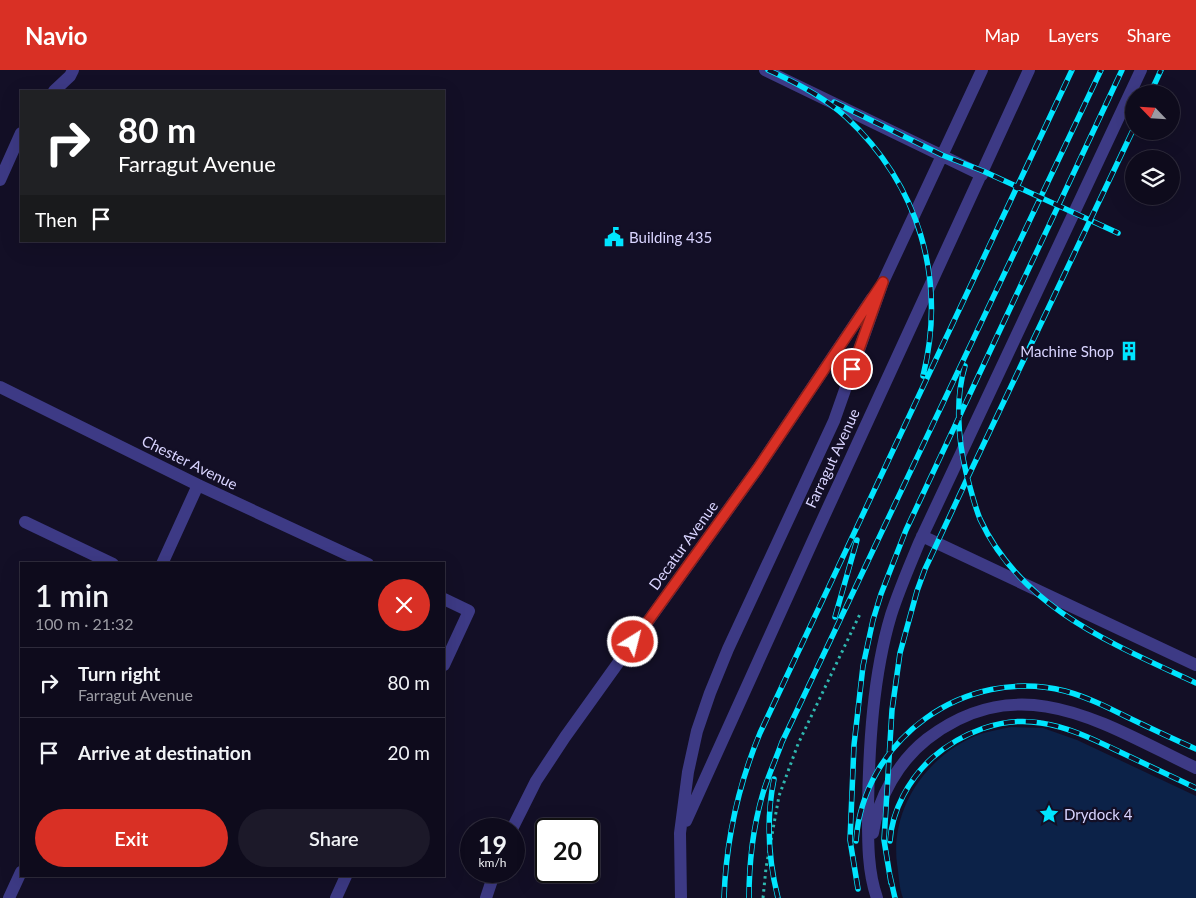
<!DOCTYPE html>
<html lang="en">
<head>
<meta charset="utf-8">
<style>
  :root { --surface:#0e0b1c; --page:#1c1929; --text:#f1f3f6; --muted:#9b9ba3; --line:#2e2b3b; --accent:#d93025 }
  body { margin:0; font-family:Lato,sans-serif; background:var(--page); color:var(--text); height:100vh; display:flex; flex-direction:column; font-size:19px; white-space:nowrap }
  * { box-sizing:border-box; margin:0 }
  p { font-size:16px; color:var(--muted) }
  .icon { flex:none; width:28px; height:28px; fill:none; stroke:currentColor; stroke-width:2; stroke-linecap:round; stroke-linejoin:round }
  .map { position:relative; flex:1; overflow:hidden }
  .drawer { position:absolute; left:20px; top:492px; width:425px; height:315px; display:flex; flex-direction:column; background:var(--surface); border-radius:0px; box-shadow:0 5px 20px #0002,0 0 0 1px var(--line) }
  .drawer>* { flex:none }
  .hud { position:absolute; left:20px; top:20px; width:425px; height:152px; border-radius:0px; box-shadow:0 5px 20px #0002,0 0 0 1px var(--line); background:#202124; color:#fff; overflow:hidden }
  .needle { width:32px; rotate:295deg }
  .tools { position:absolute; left:1125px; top:15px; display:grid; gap:10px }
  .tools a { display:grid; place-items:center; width:55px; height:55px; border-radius:50%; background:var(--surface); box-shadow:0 5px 20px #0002,0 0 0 1px var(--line); font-size:25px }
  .speed { position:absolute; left:460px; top:748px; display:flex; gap:10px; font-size:25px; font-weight:700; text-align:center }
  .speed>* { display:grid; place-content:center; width:65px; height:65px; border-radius:50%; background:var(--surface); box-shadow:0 5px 20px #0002,0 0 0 1px var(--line); line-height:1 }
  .speed small { font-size:12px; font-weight:400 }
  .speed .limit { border:2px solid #111; border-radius:8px; background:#fff; color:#111 }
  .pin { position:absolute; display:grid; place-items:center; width:42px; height:42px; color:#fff; margin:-21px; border:2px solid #fff; border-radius:50%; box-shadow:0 1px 5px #0007 }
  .me { position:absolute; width:55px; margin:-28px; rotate:36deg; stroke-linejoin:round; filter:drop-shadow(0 0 4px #0008) }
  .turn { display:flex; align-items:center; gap:18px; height:105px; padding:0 15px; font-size:22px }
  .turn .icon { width:65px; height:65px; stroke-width:2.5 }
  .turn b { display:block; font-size:35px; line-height:42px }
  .then { display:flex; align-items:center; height:48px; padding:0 15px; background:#0003; gap:10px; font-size:19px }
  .round { display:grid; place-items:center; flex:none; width:52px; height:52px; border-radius:26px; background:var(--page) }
  .summary { display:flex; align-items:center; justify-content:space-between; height:85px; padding:0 15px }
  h1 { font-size:30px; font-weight:600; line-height:38px }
  .primary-button { display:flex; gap:10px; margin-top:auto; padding:10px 15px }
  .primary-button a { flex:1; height:58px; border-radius:30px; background:var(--accent); color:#fff; font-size:20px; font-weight:600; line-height:58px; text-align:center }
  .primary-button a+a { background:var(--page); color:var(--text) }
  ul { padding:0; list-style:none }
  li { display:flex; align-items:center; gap:15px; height:70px; padding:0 15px; border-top:1px solid var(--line) }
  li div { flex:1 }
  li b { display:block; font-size:19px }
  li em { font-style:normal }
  header { display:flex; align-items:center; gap:30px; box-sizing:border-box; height:70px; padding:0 25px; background:var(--accent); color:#fff }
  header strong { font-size:24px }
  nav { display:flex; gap:28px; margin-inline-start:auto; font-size:18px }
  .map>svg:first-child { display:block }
  .water { fill:#0c2248 }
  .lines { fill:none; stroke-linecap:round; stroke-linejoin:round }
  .path { stroke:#2fb8b0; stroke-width:3; stroke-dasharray:2.5 4; stroke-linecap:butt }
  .minor { stroke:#3d3a85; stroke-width:12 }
  .rail-casing { stroke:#00e5ff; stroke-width:5.5 }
  .rail { stroke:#130f26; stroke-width:4; stroke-dasharray:11; stroke-linecap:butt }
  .route-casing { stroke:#8d1f18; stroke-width:12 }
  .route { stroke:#d93025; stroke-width:9 }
  .labels { text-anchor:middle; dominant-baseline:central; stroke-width:4.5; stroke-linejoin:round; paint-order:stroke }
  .poi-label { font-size:15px; fill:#d9d4ff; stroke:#130f26; text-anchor:start }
  .street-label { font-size:15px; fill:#d9d4ff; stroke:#130f26 }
</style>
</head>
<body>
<header>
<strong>Navio</strong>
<nav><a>Map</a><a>Layers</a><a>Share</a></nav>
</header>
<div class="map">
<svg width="1196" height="828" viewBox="0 0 1196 828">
  <rect width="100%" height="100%" fill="#130f26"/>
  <!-- water -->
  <path class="water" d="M1011,657l32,1 34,12 119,56v102h-293c-4,-10 -4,-23 -6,-34 -7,-57 31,-110 83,-130 10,-3 21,-5 31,-7z"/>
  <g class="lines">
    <!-- path -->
    <path class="path" d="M763,828l3,-30 13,-72 19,-52 62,-130"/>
    <!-- minor -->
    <path class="minor" d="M765,0l217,105
      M54,21l16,-15 3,-6
      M0,110l21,-47
      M0,317l198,98 170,79
      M25,452l88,42
      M922,466l274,129
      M162,494l36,-79
      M444,529l25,12 -25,54
      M686,751c113,-251 227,-501 343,-751
      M512,759l24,-48 29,-44 193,-269 114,-170
      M873,763c5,-36 26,-72 54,-94 95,-73 178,-14 269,29
      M9,828l12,-26
      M336,828l10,-22
      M486,828l9,-27
      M681,828l-1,-65 8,-61 9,-41 13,-38 18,-44 106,-228 49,-139 99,-212
      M877,828c-10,-28 -9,-61 -9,-91 1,-62 5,-132 23,-192 8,-25 18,-48 28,-72l222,-473"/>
    <defs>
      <path id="rail" d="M768,0c27,12 56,27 78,47 73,68 101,162 77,259
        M1150,24l11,-24
        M834,32l108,53 41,16 135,62
        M965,296c-10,33 -7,73 1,106 4,15 8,32 14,47 41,89 133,125 216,164
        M835,547l22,-77
        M774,709c-8,40 -6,79 4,119
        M856,771c7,-102 109,-175 209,-150 22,6 42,16 62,26 23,11 46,22 69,32
        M890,771c2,-31 19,-62 42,-83 29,-25 70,-42 109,-35 28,4 54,17 79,29 25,12 51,24 76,36
        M890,806l5,22
        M891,813l-7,-43 8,-130 8,-57 17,-62 8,-22 42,-90 167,-351
        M858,819l-8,-49 4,-95 9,-79 10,-46 8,-26 25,-64 216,-460
        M724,828c2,-58 14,-112 36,-165l312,-663
        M749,828c0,-35 4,-71 14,-105 5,-17 13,-34 19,-51l319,-672"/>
    </defs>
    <!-- rail casing -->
    <use href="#rail" class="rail-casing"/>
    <!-- rail -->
    <use href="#rail" class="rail"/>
  </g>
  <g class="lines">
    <defs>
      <path id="route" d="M633,572l125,-174 125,-186 -31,87"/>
    </defs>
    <!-- route casing -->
    <use href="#route" class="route-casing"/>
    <!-- route -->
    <use href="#route" class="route"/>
  </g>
  <!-- icons -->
  <defs>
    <symbol id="civic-bare" viewBox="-9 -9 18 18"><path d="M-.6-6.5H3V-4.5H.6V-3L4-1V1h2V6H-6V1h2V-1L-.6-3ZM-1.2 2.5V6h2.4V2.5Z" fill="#00e5ff" stroke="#130f26" stroke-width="2.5" paint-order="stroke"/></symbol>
    <symbol id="building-bare" viewBox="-9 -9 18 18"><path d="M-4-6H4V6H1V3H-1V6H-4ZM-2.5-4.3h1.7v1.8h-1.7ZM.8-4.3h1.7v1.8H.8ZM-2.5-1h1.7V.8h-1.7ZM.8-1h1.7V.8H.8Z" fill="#00e5ff" stroke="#130f26" stroke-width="2.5" paint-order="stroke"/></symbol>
    <symbol id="sight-bare" viewBox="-9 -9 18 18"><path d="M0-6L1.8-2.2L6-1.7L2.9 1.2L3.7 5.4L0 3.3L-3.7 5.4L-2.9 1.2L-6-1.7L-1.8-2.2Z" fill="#00e5ff" stroke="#130f26" stroke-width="2.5" paint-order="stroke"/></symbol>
  </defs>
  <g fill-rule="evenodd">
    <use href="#civic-bare" x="600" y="153" width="28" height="28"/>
    <use href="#building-bare" x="1115" y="267" width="28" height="28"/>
    <use href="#sight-bare" x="1035" y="730" width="28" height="28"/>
  </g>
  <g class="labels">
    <!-- poi labels -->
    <g class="poi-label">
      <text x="629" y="167">Building 435</text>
      <text x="1114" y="281" text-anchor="end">Machine Shop</text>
      <text x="1064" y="744">Drydock 4</text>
    </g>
    <!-- street labels -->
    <g class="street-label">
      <text transform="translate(832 388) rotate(-65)">Farragut Avenue</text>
      <text transform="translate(190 392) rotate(26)">Chester Avenue</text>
      <text transform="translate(683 475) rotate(-54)">Decatur Avenue</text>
    </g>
  </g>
</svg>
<div class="tools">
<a><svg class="needle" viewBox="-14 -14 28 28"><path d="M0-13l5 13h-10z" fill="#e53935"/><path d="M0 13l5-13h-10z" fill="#9b9ba3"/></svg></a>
<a><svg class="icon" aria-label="layers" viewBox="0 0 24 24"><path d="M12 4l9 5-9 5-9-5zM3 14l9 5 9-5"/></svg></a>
</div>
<div class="speed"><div>19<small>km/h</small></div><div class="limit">20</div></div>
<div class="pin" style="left:852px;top:299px;background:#d93025"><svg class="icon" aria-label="arrive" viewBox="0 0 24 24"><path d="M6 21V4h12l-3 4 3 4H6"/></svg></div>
<svg class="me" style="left:633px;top:572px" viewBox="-20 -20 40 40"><circle r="17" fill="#d93025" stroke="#fff" stroke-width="3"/><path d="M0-11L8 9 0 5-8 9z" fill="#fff"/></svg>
<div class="hud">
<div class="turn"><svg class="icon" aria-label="right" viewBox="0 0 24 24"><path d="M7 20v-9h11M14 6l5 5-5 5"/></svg><div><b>80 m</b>Farragut Avenue</div></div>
<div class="then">Then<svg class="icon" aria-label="arrive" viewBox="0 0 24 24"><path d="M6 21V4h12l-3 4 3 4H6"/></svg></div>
</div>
<section class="drawer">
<div class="summary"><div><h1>1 min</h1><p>100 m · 21:32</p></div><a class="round" style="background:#d93025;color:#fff"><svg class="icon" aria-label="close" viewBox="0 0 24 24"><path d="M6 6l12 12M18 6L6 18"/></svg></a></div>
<ul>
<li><svg class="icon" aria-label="right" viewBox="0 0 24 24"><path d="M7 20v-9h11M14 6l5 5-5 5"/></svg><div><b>Turn right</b><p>Farragut Avenue</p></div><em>80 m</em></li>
<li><svg class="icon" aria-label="arrive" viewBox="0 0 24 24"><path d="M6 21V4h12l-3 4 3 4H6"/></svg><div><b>Arrive at destination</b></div><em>20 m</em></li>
</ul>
<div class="primary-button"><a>Exit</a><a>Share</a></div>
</section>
</div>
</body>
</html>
